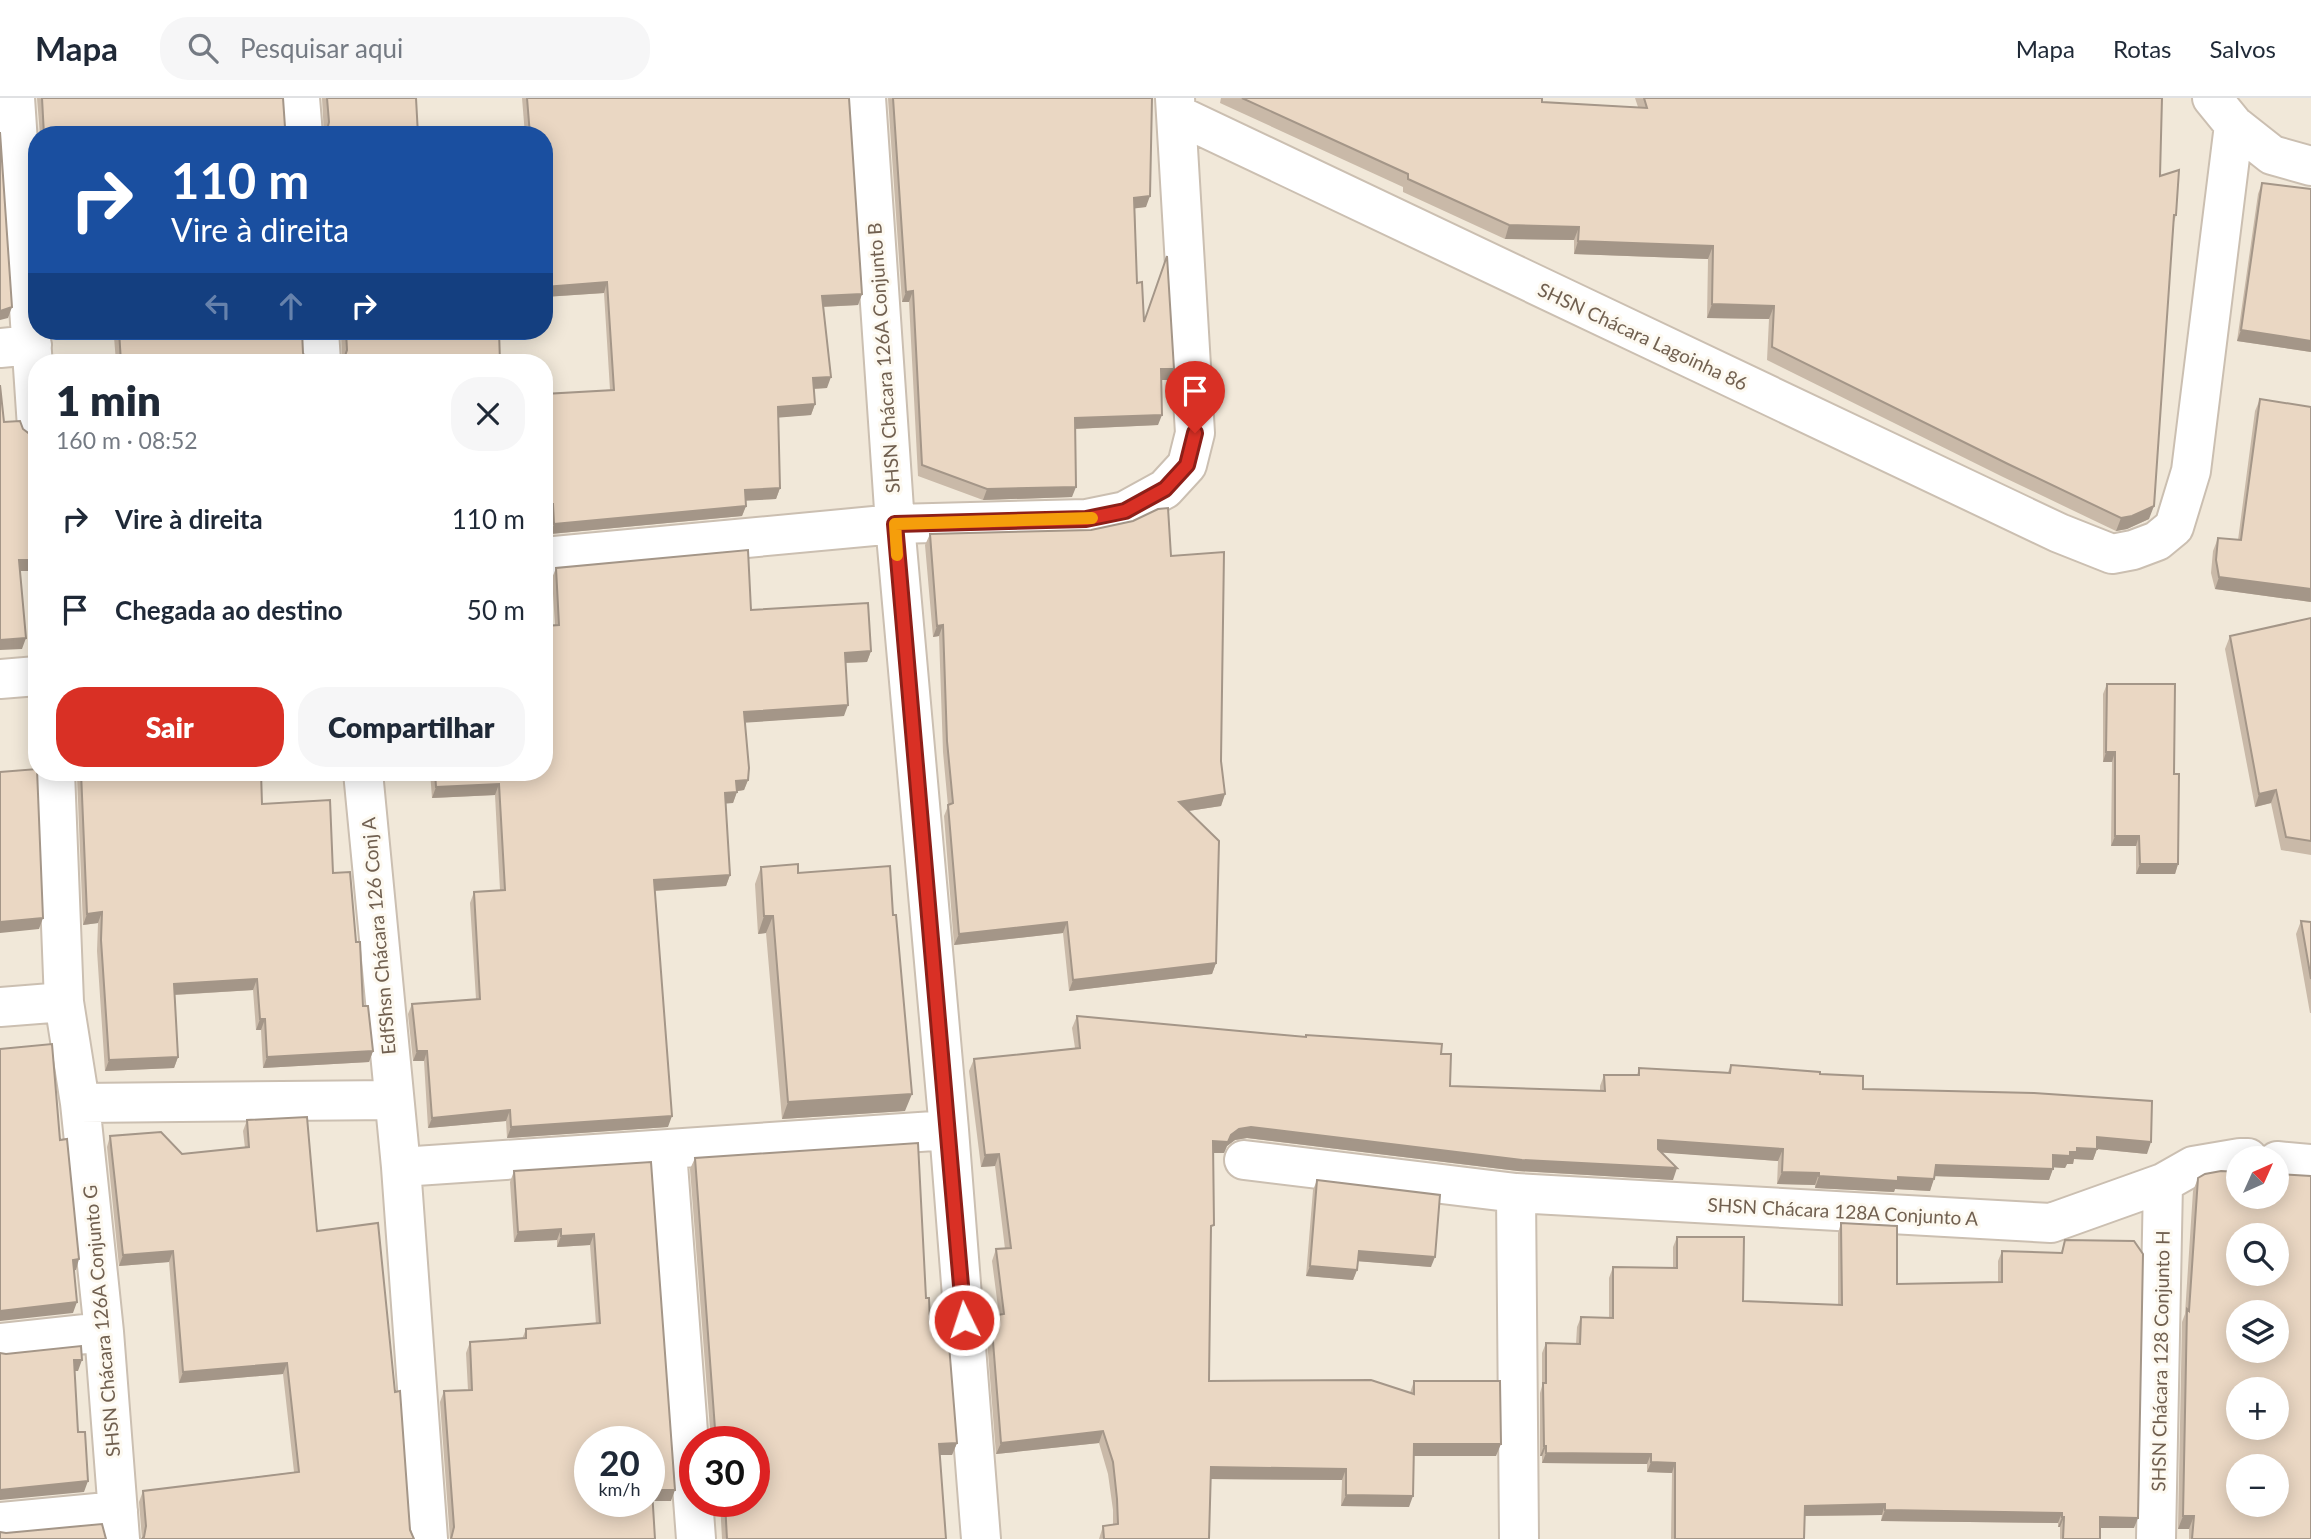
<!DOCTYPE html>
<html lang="pt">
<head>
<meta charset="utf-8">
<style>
  :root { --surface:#fff; --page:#f6f6f7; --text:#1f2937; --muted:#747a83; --line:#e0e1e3; --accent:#d93025 }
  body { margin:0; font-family:Lato,sans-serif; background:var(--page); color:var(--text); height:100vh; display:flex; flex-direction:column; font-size:26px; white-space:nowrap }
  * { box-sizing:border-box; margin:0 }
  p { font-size:23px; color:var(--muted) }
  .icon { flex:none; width:38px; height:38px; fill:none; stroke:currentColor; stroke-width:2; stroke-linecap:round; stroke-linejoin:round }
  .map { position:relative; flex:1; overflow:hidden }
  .sheet { position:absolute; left:28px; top:256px; width:525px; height:427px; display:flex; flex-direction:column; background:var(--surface); border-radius:28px; box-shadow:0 4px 18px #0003 }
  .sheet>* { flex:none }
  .hud { position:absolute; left:28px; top:28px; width:525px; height:214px; border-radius:28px; box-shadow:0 4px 18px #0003; background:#1a4fa0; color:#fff; overflow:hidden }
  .needle { width:46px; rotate:45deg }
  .fabs { position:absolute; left:2226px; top:1048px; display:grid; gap:14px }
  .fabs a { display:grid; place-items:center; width:63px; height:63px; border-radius:50%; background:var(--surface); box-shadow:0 4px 18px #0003; font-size:35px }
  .speed { position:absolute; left:574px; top:1328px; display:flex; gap:14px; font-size:35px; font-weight:700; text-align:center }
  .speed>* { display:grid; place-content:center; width:91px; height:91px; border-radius:50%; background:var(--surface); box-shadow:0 4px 18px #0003; line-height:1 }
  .speed small { font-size:18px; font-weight:400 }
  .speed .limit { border:10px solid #d22; background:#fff; color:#111 }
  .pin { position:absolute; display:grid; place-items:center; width:60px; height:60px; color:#fff; margin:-72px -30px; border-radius:50% 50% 50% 0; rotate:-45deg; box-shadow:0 0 7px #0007 }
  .pin .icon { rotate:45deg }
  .me { position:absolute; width:77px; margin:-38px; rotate:356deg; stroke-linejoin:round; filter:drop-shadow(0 0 5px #0008) }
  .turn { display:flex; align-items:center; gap:24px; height:147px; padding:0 28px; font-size:32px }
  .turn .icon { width:91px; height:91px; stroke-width:2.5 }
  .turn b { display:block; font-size:49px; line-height:60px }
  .lanes { display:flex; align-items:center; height:66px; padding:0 28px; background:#0003; justify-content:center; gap:35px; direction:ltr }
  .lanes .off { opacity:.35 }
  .round { display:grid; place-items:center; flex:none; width:74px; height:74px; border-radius:28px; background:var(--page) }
  .headline { display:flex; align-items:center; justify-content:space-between; height:119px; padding:0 28px }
  h1 { font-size:42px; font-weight:800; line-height:52px }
  .button { display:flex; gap:14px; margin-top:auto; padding:14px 28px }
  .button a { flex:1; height:80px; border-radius:28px; background:var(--accent); color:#fff; font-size:28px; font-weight:800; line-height:80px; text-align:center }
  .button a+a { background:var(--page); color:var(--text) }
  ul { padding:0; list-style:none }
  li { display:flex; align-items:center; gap:21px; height:91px; padding:0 28px }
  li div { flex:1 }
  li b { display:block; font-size:26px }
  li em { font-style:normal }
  header { display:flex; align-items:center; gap:42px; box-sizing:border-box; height:98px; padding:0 35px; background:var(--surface); border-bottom:2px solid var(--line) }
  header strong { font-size:33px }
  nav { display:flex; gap:38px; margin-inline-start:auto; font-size:24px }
  .search { width:490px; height:63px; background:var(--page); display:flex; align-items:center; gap:18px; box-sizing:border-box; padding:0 24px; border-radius:28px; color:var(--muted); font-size:26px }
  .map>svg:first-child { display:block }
  .residential { fill:#f1e8d9; fill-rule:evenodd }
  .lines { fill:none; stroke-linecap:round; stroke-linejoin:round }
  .minor-casing { stroke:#cbbfb1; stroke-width:42 }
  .minor { stroke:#fff; stroke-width:38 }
  .wall { fill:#c9b9a8 }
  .shaded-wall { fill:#a49688 }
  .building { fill:#ead7c3; stroke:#a49688; stroke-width:2; fill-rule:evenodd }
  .route-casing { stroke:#8d1f18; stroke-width:18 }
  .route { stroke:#d93025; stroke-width:12 }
  .slow { stroke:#f59e0b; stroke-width:12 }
  .labels { text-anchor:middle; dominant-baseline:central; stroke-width:6; stroke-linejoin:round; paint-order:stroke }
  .street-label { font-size:19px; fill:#716050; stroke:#fdf9f0 }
</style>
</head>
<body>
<header>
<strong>Mapa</strong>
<div class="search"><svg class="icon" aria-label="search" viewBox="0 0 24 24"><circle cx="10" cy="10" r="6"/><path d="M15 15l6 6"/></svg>Pesquisar aqui</div>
<nav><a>Mapa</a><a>Rotas</a><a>Salvos</a></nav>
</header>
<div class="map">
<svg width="2311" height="1441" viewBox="0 0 2311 1441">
  <rect width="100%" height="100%" fill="#faf5ea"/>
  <!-- residential -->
  <path class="residential" d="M0,0h2311v1441h-2311zM37,37h507v196h-507zM37,264h507v410h-507zM2238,1060h39v39h-39zM2238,1138h39v38h-39zM2238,1214h39v39h-39zM2238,1292h39v38h-39zM590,1344h59v60h-59zM695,1344h59v60h-59zM2238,1368h39v39h-39z"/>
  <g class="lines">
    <defs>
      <path id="minor" d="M15,0l22,329
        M300,0l3,37
        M866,0l29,426 54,606 32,409
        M2212,0l22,27 38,30 39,11
        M1176,16l883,419 53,21 21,-4 24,-9 17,-14 17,-56 43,-346
        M319,233l2,31
        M0,250l32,-3
        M544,459l351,-33 191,-5 39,-8 40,-22 22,-24 8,-32 -20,-335
        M0,581l37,-3
        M55,674l9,230 16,101 24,229 16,207
        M363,674l38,395 27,372
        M0,909l64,-5
        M80,1005l313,-3
        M667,1053l29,388
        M1244,1062l272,33 535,30 112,-40 30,-17 47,-8h8
        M2277,1063l34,3
        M401,1069l548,-37
        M1516,1095l3,346
        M0,1245l104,-11
        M0,1424l118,-11
        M2156,1441l7,-356"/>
    </defs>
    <!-- minor casing -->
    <use href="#minor" class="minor-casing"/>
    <!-- minor -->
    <use href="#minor" class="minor"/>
  </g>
  <!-- wall -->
  <path class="wall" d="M37,0h246l2,29 3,8h-248z
    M322,0h94l2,37h-94z
    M522,0h327l13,196 -4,11 -35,2 4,81 -13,1 1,15 -4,11 -33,2 2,71 -4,11 -31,1 1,6 -4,10 -192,18 -1,-19h-5l66,-125 -6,-97 -60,4v-162h-19z
    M888,0h264l-6,109 -11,1 2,75 7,39 26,58h-9l-3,45 -83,4 -3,68 -89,3 -65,-24 -9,-174h-7z
    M1221,0h321v4l96,5 -3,-9h527l-2,78 16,39 -2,7 -25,297 -22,10 -11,2 -113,-54 -236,-117 2,-41 -62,-1 1,-59 -134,-5v-14l-69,-1 -102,-47v-5l-183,-84z
    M2262,85l49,6v163l-74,-11 21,-147z
    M54,233h248l1,22 4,9h-191l-2,-25 -12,1 -1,-7 -47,3z
    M341,233h158l1,31h-158z
    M2260,301l51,8v195l-96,-13 -4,-16 2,-22 5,-13 20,2 17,-129z
    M930,436l241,22 50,205 4,33 -4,12 -33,5 28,152 -4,11 -143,17 -6,-58 -109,12 -10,-129 4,-10 -5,-54 -4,-116 -6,1 -8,-92z
    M556,470l195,42 120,41 -4,11 -22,1 -1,53 -99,6 3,58 -4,10 -7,1 -4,12h-8l5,72 -4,11 -71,5 13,236 -161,11 -1,-17 -78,7 -4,-67h-11l-5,-47 4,-10 64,-5 -6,-96 4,-11 26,-2 -5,-95 -63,3 -2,-26h114v-146l11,-1 -3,-47z
    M2311,520v237l-30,-5 -10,-47 -16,4 -30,-158 5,-13z
    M2107,586l67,90 4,90 -3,10h-39v-28h-25l1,-84h-9v-68z
    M79,674h182l1,32 71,69 23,69 7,64 10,45 -4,11 -106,6 -2,-38h-5l-3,-40 -78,5 3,62 -4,11 -69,3 -8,-120 1,-28 -15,2 -6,-149z
    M761,769l37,6 107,238 -123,8 -16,-186 -8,1 -3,-50z
    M2301,823l10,1v91h-1l-14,-79z
    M1077,918l364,38 9,32 150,5v-5l4,-11h33l2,-7 89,4 3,-7 89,9 43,15 284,65 -50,-5 -4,11 -19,-1 -1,5h-6l-2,4 -12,-1 -4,13 -115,-4 -4,15 -35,-2 -1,3 -79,-4v-3l-38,-1 1,-23 -117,-9 12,28 -155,-9 -271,-33 -12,2 -8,6 -3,7h-11l-2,80 -2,148 201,12 4,-12 82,75h-83l-4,51 -68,-1 1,-26 -131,-1 -2,60h-110l4,-13 10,-2v-14l-5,-36 -9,-31 -103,11 -10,-127 5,-11 8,-1 -7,-54 4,-12h9l-10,-83 -14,1 -12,-96 5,-12 101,-11 -3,-20z
    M247,1022l70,111 97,308h-272l-3,-37 4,-11 151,-19 -11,-98 -104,9 -10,-121 -50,4 -12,-119 3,-11 72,18 63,-6 -2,-17z
    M695,1060l231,140 4,24 27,121 -5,12h-12l6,84h-224l-2,-37h34v-60h-43l-21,-273z
    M651,1064l20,339h-19l3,38h-205l-10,-137 4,-11 24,-1 -2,-37 4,-11 52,-3 4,-10 70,-5 -6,-79 -33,2v-7l-43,2 -4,-60 4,-11z
    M2198,1080l113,361h-122v-10h-11l4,-207 3,-8 8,-123z
    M1317,1082l114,87 -73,-6 -1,9 -4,10 -47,-4 7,-86z
    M1841,1125l56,61 101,-2v-21l4,-10 59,2 4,-13 69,288h-34v11h-40v-12h-2v-4l-177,-2 1,-6 -77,1 -1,23h-133l1,-66 -25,-1v-8l-105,-1v-7h-2v-63l2,-7v-33l4,-10 30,1 1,-17 4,-10 28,1v-40l4,-11 60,1v-21l4,-10 66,64 95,4v-72z"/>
  <!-- shaded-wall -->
  <path class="shaded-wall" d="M1150,98l-4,11 -16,2 4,-11z
    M1509,127l70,2 -5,13 -69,-1z
    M1578,143l135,5 -5,13 -134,-5z
    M607,184l-3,11 -60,4v-10z
    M913,193l-4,11h-7l4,-10z
    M862,196l-4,11 -40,2 4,-11z
    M1712,206l62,2 -5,13 -62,-1z
    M12,209l-4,11 -8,2v-9z
    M2241,232l70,11v11l-74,-11z
    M56,233h45l-47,3z
    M104,233h13l-3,6 -12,1z
    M1161,271h13l-4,11h-13z
    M831,279l-4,11 -18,1 4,-11z
    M815,306l-4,11 -37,3 4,-11z
    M1162,317l-4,10 -87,4 4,-11z
    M1076,389l-4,10 -89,3 4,-11z
    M780,390l-4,11 -35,2 4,-11z
    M544,406h9l-4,11h-5z
    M746,408l-4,10 -192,18 4,-10z
    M2154,408l-5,13 -22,10 -11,2 5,-13z
    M19,462h18v11h-21z
    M2219,479l92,12v13l-96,-13z
    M943,527l-4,11 -6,1 4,-11z
    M26,540l-4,11 -22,1v-10z
    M871,553l-4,11 -26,1 4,-10z
    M848,607l-4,11 -104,7 4,-11z
    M2106,654h9l-3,10h-9z
    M748,682l-4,10 -12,2 4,-11z
    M499,686l-4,11 -63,3 4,-11z
    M2276,692l-5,13 -16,4 4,-13z
    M737,694l-4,11 -12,1 4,-11z
    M1225,696l-4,12 -46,7 4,-11z
    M2115,738h24l-3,10h-25z
    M2140,766h38l-3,10h-39z
    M730,777l-4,11 -76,5 4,-11z
    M102,814l-4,11 -15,2 4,-11z
    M764,818h9l-7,17 -8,1z
    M43,820l-4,11 -39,4v-11z
    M1067,824l-4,11 -109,12 5,-11z
    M1216,865l-4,11 -143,17 4,-11z
    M257,881l-4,11 -83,5 4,-11z
    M260,921h5l-4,11h-5z
    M373,953l-4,11 -106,6 4,-11z
    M417,953h10l-3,10h-11z
    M178,959l-4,11 -69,3 4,-11z
    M912,996l-7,17 -123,8 6,-17z
    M510,1012l-4,11 -78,7 4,-10z
    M672,1018l-4,11 -161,11 4,-11z
    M1251,1029l426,41 -4,12 -155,-9 -271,-33 -12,2 -8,6 -3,7h-15l4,-12 18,-6 8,-6z
    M2097,1039l54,5 -4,12 -50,-5 -4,11 -19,-1 -1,5h-6l-2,4 -17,-1 5,-12 17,-3z
    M1658,1042l125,9 -5,12 -124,-9z
    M999,1056l-4,12 -14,1 4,-12z
    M1936,1067l117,4 -4,11 -117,-4z
    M1782,1074l37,1 -4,12 -38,-1z
    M1819,1078l79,1 36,2 -4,12 -35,-2 -1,3 -79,-4z
    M561,1131l-4,11 -43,2 4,-10z
    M594,1136l-4,11 -33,2 4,-11z
    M173,1153l-4,11 -50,4 4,-11z
    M1359,1153l76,6 -4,10 -76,-6z
    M79,1161l-3,11 -7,1 4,-11z
    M1310,1168l47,4 -4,10 -47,-4z
    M77,1204l-4,11 -73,8v-10z
    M74,1262h8l-4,11h-8z
    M287,1265l-4,11 -104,9 4,-11z
    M1103,1333l-4,12 -103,11 5,-11z
    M957,1345l-5,12h-17l4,-11z
    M1414,1346h87l-5,12h-87z
    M1544,1348h2l-4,10h-2z
    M1546,1355l105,1 -4,10 -105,-1z
    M1651,1364l24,1 -3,10 -25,-1z
    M1211,1369l135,2 -4,11 -135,-1z
    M88,1383l-4,11 -84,8v-10z
    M652,1392h23l-4,11h-22z
    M1346,1397l67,1 -4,11 -68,-1z
    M1885,1406l-3,11 -81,1 4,-10z
    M1885,1412l177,3 -4,10 -177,-2z
    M2183,1418h11l-5,13h-11z
    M2062,1419h2l-4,10h-2z
    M2100,1419l38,1 -4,10h-38z"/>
  <!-- building -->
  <path class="building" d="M42,0h241l2,29 3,8h-244z
    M327,0h89l2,37h-92l3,-13z
    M527,0h322l13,196 -40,2 9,81 -18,1 2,26 -37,3 2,81 -35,2 1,16 -192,18 -1,-20h-9v-110l70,-4 -7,-108 -63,5v-152h-14z
    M893,0h259l-2,98 -16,2 3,85 5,-1 2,40 23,-66 7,113h-13l1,46 -87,3 1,69 -89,2 -65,-24 -9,-174 -7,1z
    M1242,0h300v4l105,6 -3,-10h518l-2,78 19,-6 -3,45h-2l-20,291 -22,10 -11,2 -113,-54 -236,-117 2,-41 -62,-2 1,-58 -135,-5 1,-14 -70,-2 -101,-46v-5z
    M0,34l12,175 -12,4z
    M2262,85l49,6v152l-70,-11z
    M119,233h183l1,22 4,9h-186z
    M346,233h153l1,31h-157l4,-12z
    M0,287l4,37 16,-1 3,8 8,6 6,2v123h-18l7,78 -26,2z
    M2260,301l51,8v182l-92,-12 -3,-17 2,-22 23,2z
    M1168,410l3,48 53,-4 -3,209 4,33 -46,8 40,39 -3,122 -143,17 -6,-58 -108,12 -11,-129 5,-2 -6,-62 -4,-116 -6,1 -7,-92 161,-4 42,-9 25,-12z
    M748,452l3,60 117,-7 3,48 -26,2 3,52 -104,7 5,56 -1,12 -12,1 1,11 -12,1 5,82 -76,5 18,236 -161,11 -1,-17 -78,8 -5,-67h-10l-5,-47 68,-5 -6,-107 31,-2 -6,-106 -63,3 -1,-15h109v-128h1l-1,-18 15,-1 -3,-57z
    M2311,520v223l-25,-4 -10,-47 -17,4 -29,-158z
    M2107,586h68l-1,90h5l-1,90h-38l-1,-28h-24v-84h-9z
    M37,671l6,149 -43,4v-150z
    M81,674h180l1,32 68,-4 3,73 17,-1 6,70h4l3,64h5l5,45 -106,6 -2,-38h-5l-3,-40 -83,5 4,73 -69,3 -8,-120 1,-28 -15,2z
    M798,766v9l92,-7 3,49h3l16,179 -124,8 -15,-186h-9l-3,-49z
    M2301,823l10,1v57z
    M1077,918l229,21v-2l136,9 -1,10h10l-1,32 155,5 -1,-16h35v-7l91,5 1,-8 89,7v2l43,2v13l171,4 118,8 -1,41 -54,-5v12l-20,-1v4h-7v4l-17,-1v14l-117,-4 -2,14 -36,-2v4l-79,-5v-3l-37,-1 1,-23 -125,-9v9l19,19 -155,-8 -271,-33 -12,2 -8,6 -3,7 -15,-1 1,84 -3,1 -2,155 162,-1 43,14v-13h86l1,63h-87l-1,52 -67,-1v-26l-135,-2 -2,72h-105l-1,-13 15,-2 -1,-25 -4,-37 -10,-31 -102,12 -10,-127 13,-2 -8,-65 15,-1 -12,-94 -14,1 -11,-96 106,-11z
    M52,946l8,96 7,-1 12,120 -6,1 4,42 -77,9v-262z
    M307,1019l10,114 61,-8 17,169 5,-1 10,139 4,9h-272l2,-2 2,-11 -3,-35 156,-19 -12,-109 -104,9 -10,-121 -50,4 -13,-119 51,-4 21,22 67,-7 -2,-27z
    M918,1045l8,155h3l1,24 17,-2 10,123 -18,1 7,95h-219l-2,-37h29v-60h-38l-21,-284z
    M651,1064l24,328h-23l3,49h-204l3,-12 -10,-136 28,-1 -2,-48 56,-4v-9l74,-6 -6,-89 -33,2v-7l-43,3 -4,-61zM590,1344h59v60h-59z
    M2221,1073l17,1v25h39v-23l34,2v363h-119l2,-23h-11l4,-207 2,2 9,-133 7,-4zM2238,1138h39v38h-39zM2238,1214h39v39h-39zM2238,1292h39v38h-39zM2238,1368h39v39h-39z
    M1317,1082l123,15 -5,62 -76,-6 -2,19 -47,-4z
    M1841,1125l56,3v58l105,-2v-31l60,2 3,-13 69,1 9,13 -5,264 -38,-1v22h-37l1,-22h-2v-4l-177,-3v-6l-80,2 -1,33h-129v-76l-24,-1v-8l-105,-1v-7h-2l-1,-63h3v-40l34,1 1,-27 32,1v-51l64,1v-31h67l-1,64 99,4z
    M81,1248l1,14h-8l4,72h7l3,49 -88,9v-137l6,1z
    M102,1426l4,15h-106v-7l6,1z"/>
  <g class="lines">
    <defs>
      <path id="route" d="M964,1222l-69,-796 191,-5 39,-8 40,-22 22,-24 8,-32"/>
    </defs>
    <!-- route casing -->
    <use href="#route" class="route-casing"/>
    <!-- route -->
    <use href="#route" class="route"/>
    <!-- slow -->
    <path class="slow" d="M897,457l-2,-31 197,-6"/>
  </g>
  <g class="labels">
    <!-- street labels -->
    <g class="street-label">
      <text transform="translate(1643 238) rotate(25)">SHSN Chácara Lagoinha 86</text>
      <text transform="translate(883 260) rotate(-94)">SHSN Chácara 126A Conjunto B</text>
      <text transform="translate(378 838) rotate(-95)">EdfShsn Chácara 126 Conj A</text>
      <text transform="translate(1843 1113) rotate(3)">SHSN Chácara 128A Conjunto A</text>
      <text transform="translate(101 1223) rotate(-95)">SHSN Chácara 126A Conjunto G</text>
      <text transform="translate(2160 1263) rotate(-89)">SHSN Chácara 128 Conjunto H</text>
    </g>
  </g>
</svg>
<div class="fabs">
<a><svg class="needle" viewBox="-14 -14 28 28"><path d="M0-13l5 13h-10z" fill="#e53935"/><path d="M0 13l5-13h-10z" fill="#747a83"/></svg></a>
<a><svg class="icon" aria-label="search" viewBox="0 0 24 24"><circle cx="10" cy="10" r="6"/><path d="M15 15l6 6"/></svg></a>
<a><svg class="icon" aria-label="layers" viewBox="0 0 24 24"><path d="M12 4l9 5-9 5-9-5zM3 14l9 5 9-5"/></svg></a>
<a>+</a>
<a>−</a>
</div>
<div class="speed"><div>20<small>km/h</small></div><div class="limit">30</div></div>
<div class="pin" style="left:1195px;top:335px;background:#d93025"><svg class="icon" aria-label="arrive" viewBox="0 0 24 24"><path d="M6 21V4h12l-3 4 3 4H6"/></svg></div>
<svg class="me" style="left:964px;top:1222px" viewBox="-20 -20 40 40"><circle r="17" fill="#d93025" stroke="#fff" stroke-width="3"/><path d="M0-11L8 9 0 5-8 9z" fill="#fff"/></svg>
<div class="hud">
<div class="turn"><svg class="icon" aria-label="right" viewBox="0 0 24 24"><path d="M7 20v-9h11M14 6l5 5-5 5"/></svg><div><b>110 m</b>Vire à direita</div></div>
<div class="lanes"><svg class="icon off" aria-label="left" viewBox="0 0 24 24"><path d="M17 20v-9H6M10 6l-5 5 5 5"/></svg><svg class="icon off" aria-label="ahead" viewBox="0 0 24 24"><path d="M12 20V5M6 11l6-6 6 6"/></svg><svg class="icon" aria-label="right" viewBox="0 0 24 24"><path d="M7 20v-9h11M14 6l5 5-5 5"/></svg></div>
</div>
<section class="sheet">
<div class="headline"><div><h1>1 min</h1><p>160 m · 08:52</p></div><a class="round"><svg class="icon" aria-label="close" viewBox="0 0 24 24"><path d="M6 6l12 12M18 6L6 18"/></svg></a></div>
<ul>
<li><svg class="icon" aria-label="right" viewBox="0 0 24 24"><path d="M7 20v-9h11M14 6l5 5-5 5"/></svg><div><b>Vire à direita</b></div><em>110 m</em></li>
<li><svg class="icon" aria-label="arrive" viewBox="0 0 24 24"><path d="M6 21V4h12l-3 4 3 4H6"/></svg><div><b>Chegada ao destino</b></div><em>50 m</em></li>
</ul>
<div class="button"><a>Sair</a><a>Compartilhar</a></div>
</section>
</div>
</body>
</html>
